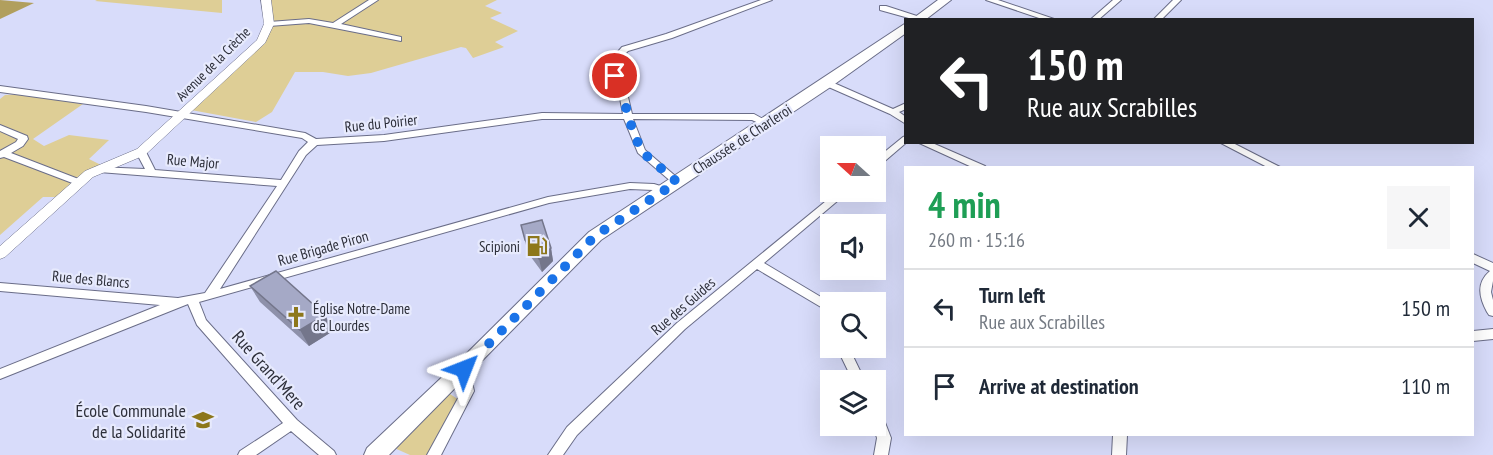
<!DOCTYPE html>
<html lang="en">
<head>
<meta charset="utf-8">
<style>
  :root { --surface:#fff; --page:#f6f6f7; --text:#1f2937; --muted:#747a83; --line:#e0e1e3 }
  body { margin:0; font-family:"PT Sans Narrow",sans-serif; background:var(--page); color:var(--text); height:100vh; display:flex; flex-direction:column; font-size:22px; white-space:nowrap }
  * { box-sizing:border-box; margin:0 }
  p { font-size:20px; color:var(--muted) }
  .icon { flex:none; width:33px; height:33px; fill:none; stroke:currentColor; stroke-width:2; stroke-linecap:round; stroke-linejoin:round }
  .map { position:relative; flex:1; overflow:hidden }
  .drawer { position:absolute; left:904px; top:166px; width:570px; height:270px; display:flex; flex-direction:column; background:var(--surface); border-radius:0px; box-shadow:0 6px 24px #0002 }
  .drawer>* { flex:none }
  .hud { position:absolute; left:904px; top:18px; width:570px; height:126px; border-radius:0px; box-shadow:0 6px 24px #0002; background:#202124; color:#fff; overflow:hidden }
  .needle { width:39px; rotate:291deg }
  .tools { position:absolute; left:820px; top:136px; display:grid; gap:12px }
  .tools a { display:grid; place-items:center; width:66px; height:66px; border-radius:0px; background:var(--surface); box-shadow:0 6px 24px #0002; font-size:30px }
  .pin { position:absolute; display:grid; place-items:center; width:51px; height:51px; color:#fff; margin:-26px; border:3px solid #fff; border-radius:50%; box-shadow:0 2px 6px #0007 }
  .me { position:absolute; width:66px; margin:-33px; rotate:45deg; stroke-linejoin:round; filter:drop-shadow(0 0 4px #0008) }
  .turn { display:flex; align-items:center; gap:21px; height:126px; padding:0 24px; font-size:27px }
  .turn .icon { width:78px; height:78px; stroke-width:2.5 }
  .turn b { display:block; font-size:42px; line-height:51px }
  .round { display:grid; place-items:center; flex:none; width:63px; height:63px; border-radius:0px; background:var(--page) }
  .summary { display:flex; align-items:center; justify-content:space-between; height:102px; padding:0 24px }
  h1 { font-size:36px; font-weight:800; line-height:45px; color:#1e9e55 }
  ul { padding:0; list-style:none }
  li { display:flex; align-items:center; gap:18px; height:78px; padding:0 24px; border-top:2px solid var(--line) }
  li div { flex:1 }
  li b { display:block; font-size:22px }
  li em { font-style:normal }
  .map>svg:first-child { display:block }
  .green { fill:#dece96 }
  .forest { fill:#b19f5d }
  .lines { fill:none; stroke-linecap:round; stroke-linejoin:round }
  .minor-casing { stroke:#6a6d88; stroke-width:2 }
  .tertiary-casing { stroke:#6a6d88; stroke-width:1 }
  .secondary-casing { stroke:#6a6d88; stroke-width:2 }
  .minor { fill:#fff; fill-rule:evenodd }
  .tertiary { fill:#fff; fill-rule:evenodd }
  .secondary { fill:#fff; fill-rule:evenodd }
  .wall { fill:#8e91aa }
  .shaded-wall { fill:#74768b }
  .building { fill:#a5a9c6; stroke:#74768b; stroke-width:1.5 }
  .route { stroke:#1a73e8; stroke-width:10; stroke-dasharray:0 18 }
  .labels { text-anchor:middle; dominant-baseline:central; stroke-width:4.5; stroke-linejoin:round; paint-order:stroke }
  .far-street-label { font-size:14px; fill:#2d2f3a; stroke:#e7eafd }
  .street-label { font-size:15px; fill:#2d2f3a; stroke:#e7eafd }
  .poi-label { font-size:15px; fill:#2d2f3a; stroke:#e7eafd; text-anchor:end }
  .near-street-label { font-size:18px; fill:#2d2f3a; stroke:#e7eafd }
  .near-poi-label { font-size:18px; fill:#2d2f3a; stroke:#e7eafd; text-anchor:end }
</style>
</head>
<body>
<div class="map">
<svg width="1493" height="455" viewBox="0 0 1493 455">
  <rect width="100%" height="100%" fill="#d8dcfa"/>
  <!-- green -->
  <path class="green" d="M222,0v13l-127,-12 2,-1z
    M270,0h227l-12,6 17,7 -12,5 28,13 -23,11 9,5 -31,11 -7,-10 -5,-1 -90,26 -23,3 -25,-4h-28l-23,40 -16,10 -65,-12 78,-80z
    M21,94l62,10 -50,35 11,7 25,-11 40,5 -20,19 12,6 -45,32h-13l-43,38v-136l5,-4z
    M450,394l9,6 -32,55h-17l-18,-8z"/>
  <!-- forest -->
  <path class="forest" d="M0,0l34,3 -34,16z"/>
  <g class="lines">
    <defs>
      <path id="minor" d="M369,0h9l-37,24 60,13v4l-92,-18 -40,3 -4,-2 4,-2 40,-3 24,4z
        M761,0h11l-100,38 -44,13 -11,11 -1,9 11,22 5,21h122l18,10 -5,3 -15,-7 -119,-1 12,31 35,30 2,2 -2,2h-6l-36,-31 -14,-34h-82l-158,22 -67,4 -11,10 -86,134 328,-92 82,-14 24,1 13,4 1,2 -5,3 -10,-3 -23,-1 -81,14 -350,99 7,18 91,100 37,31 2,4h-17l-28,-24 -35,24h-18l2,-4 43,-28 -86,-98 -9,-21 -188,75v-10l160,-64 -160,-14v-8l178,15 27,-5 72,-107 -178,-14 -3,-1 -2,-2 2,-2 49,2 -9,-17 5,-3 5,3 9,18 126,10 18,-29 9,-9 -6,-4 -156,-26 -146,-20v-6l146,20 159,27 11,6 68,-4 158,-22 81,1 -4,-21 -11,-22 1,-9 13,-15 44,-13z
        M986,0h12l59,20h-12z
        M1113,0h8l-23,20h-8z
        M1173,0h8l-20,20h-8z
        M880,6h6l37,12 -7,2 -36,-10z
        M827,80l66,29 13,-6v6l-7,3 7,5v7l-16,-10 -66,-29 -1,-2z
        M0,125l27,11 1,3 -5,7 -12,7 70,27 2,2 -2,2h-6l-71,-27 -4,1v-7l16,-9 2,-3 -18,-8z
        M906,136v6h1l-28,24 -3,1v-8l27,-22z
        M917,142h13l55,24 2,2h-13z
        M1219,142h12l51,26h-13z
        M837,192h11l-84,71 67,40v10l-74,-44 -72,60 -108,106 -14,20h-15l19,-28 110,-104z
        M1473,254l20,9v18l-2,11 2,8v16l-4,-1 -2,-3c-8,-15 -11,-29 3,-41l-17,-8z
        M1493,329v10l-20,2v-10z
        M837,348h12l16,33h-12z
        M464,364l4,1 6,26 -33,64h-14l35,-64 -4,-22 2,-4z
        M876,410l5,2 10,26 -3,17h-14l3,-17 -4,-12h3z
        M1113,435h14l-1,20h-14z"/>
      <path id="tertiary" d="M261,0h10l3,24 -9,19 -120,112 -52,22 -88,80 -5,2v-13l85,-75 52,-22 120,-109 7,-16z"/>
      <path id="secondary" d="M938,0h13l-26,20h-14z
        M906,23v10l-74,53 -231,154 -212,215h-25l3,-7 90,-85 132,-131z"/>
    </defs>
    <!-- minor casing -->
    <use href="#minor" class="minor-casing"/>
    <!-- tertiary casing -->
    <use href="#tertiary" class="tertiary-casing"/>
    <!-- secondary casing -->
    <use href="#secondary" class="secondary-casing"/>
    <!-- minor -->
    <use href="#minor" class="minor"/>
    <!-- tertiary -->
    <use href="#tertiary" class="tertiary"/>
    <!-- secondary -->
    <use href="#secondary" class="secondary"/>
  </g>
  <!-- wall -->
  <path class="wall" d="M521,225l30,23 2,13 -11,11 -14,-19z
    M250,286l75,29 8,16 -24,15 -49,-44z"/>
  <!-- shaded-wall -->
  <path class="shaded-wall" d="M551,248l2,13 -11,11 -3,-13z
    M325,315l8,16 -24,15 -9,-16z"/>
  <!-- building -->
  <path class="building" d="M542,220l9,28 -12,11 -14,-19 -4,-15z
    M276,271l49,44 -25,15 -50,-44z"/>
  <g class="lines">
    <!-- route -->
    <path class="route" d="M464,369l131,-133 82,-54 -36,-31 -13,-34 -5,-24 -8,-17"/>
  </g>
  <!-- icons -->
  <defs>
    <symbol id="fuel-bare" viewBox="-9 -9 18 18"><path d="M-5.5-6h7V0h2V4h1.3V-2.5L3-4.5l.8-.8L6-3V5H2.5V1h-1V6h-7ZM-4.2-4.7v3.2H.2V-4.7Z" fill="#8d771b" stroke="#e7eafd" stroke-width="2.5" paint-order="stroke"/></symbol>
    <symbol id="church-bare" viewBox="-9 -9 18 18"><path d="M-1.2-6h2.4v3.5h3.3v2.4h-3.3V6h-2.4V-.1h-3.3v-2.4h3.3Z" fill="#8d771b" stroke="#e7eafd" stroke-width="2.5" paint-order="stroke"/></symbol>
    <symbol id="school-bare" viewBox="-9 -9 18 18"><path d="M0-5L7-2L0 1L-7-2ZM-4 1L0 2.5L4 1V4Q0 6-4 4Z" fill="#8d771b" stroke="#e7eafd" stroke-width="2.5" paint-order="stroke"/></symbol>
  </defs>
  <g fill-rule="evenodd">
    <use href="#fuel-bare" x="522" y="231" width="30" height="30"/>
    <use href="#church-bare" x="281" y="302" width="30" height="30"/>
    <use href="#school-bare" x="188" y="405" width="30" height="30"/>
  </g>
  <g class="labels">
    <!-- far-street labels -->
    <g class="far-street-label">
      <text transform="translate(213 64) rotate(-45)">Avenue de la Crèche</text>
    </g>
    <!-- street labels -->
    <g class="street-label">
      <text transform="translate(381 123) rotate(-6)">Rue du Poirier</text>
      <text transform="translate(742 139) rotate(-33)">Chaussée de Charleroi</text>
      <text transform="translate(193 161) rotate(5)">Rue Major</text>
      <text transform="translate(323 248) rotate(-16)">Rue Brigade Piron</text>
      <text transform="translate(91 279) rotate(5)">Rue des Blancs</text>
      <text transform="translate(683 306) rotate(-41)">Rue des Guides</text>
    </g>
    <!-- poi labels -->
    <g class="poi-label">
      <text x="520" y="246">Scipioni</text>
      <text x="313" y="308" text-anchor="start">Église Notre-Dame<tspan x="313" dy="17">de Lourdes</tspan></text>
    </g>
    <!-- near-street labels -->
    <g class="near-street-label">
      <text transform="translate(269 370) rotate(48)">Rue Grand'Mere</text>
    </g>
    <!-- near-poi labels -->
    <g class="near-poi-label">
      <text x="186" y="410">École Communale<tspan x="186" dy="21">de la Solidarité</tspan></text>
    </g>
  </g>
</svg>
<div class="tools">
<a><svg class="needle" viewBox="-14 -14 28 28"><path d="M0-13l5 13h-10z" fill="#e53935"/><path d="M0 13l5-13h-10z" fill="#747a83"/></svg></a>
<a><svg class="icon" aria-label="sound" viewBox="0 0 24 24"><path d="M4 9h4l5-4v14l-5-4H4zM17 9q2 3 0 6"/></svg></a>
<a><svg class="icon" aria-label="search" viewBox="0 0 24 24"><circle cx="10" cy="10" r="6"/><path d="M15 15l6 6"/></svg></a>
<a><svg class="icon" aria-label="layers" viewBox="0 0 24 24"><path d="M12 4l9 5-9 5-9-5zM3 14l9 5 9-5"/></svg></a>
</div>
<div class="pin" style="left:615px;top:76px;background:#d93025"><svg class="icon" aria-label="arrive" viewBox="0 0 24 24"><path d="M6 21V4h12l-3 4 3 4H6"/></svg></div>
<svg class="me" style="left:464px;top:369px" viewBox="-20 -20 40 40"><path d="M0-17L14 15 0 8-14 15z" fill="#1a73e8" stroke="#fff" stroke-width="4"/></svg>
<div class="hud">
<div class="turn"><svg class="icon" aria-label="left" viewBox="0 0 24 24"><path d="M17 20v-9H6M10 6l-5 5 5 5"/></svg><div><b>150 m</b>Rue aux Scrabilles</div></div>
</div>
<section class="drawer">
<div class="summary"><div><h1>4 min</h1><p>260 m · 15:16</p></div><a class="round"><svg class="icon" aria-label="close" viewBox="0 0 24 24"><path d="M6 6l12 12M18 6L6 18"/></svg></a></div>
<ul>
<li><svg class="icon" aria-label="left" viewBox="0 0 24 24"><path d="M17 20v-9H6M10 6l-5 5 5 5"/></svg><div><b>Turn left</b><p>Rue aux Scrabilles</p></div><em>150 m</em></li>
<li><svg class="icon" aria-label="arrive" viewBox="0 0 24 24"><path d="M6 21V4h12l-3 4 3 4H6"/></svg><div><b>Arrive at destination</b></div><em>110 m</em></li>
</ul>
</section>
</div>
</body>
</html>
